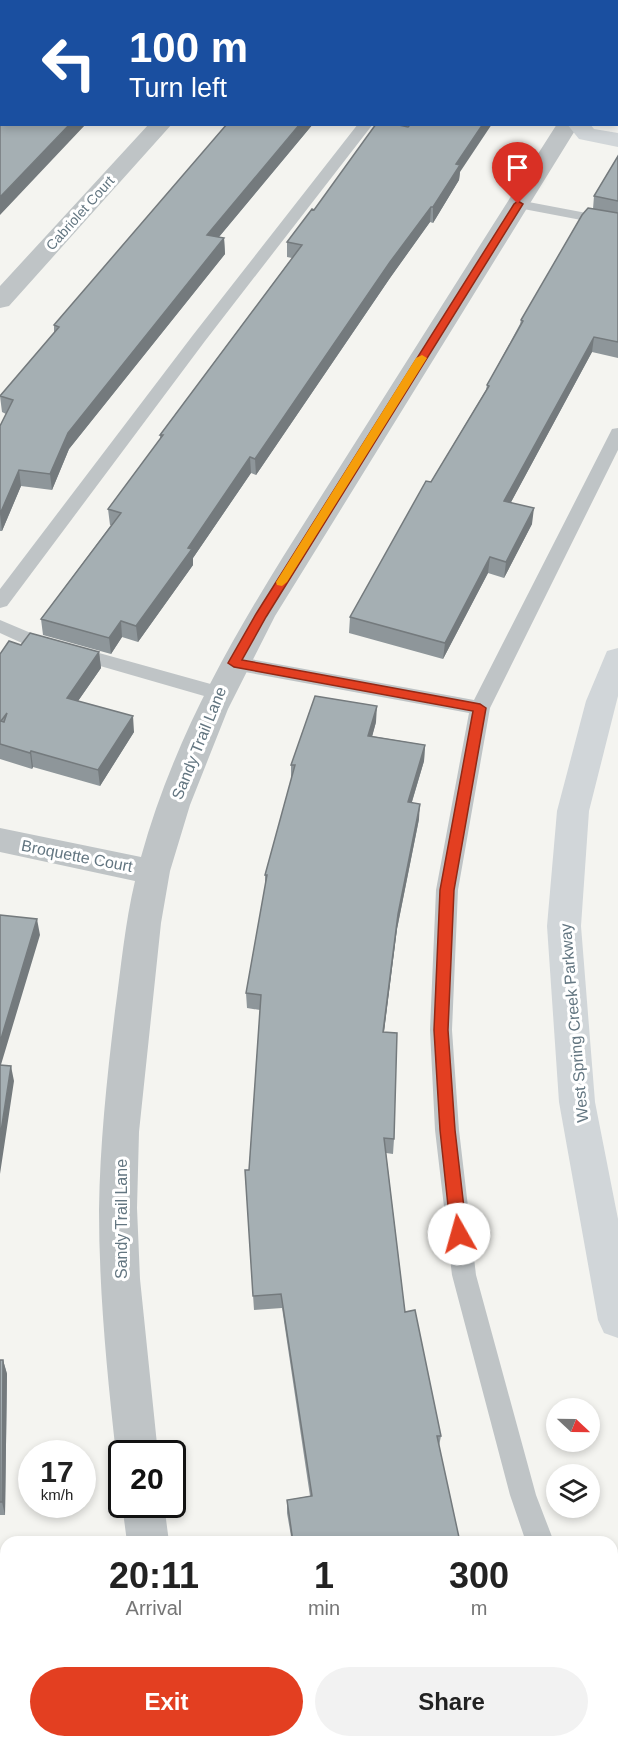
<!DOCTYPE html>
<html lang="en">
<head>
<meta charset="utf-8">
<style>
  :root { --surface:#fff; --page:#f2f2f2; --text:#222; --muted:#767676; --accent:#e33f21 }
  body { margin:0; font-family:Arial,sans-serif; background:var(--page); color:var(--text); height:100vh; display:flex; flex-direction:column; font-size:22px; white-space:nowrap }
  * { box-sizing:border-box; margin:0 }
  p { font-size:20px; color:var(--muted) }
  .icon { flex:none; width:33px; height:33px; fill:none; stroke:currentColor; stroke-width:2; stroke-linecap:round; stroke-linejoin:round }
  .map { position:relative; flex:1; overflow:hidden }
  .side { position:absolute; left:0px; top:1536px; width:618px; height:212px; display:flex; flex-direction:column; background:var(--surface); border-radius:18px 18px 0 0; box-shadow:0 3px 9px #0003 }
  .side>* { flex:none }
  .hud { position:absolute; left:0px; top:0px; width:618px; height:126px; box-shadow:0 3px 9px #0003; background:#1a4fa0; color:#fff; overflow:hidden }
  .needle { width:39px; rotate:112deg }
  .controls { position:absolute; left:546px; top:1398px; display:grid; gap:12px }
  .controls a { display:grid; place-items:center; width:54px; height:54px; border-radius:50%; background:var(--surface); box-shadow:0 3px 9px #0003; font-size:30px }
  .speed { position:absolute; left:18px; top:1440px; display:flex; gap:12px; font-size:30px; font-weight:700; text-align:center }
  .speed>* { display:grid; place-content:center; width:78px; height:78px; border-radius:50%; background:var(--surface); box-shadow:0 3px 9px #0003; line-height:1 }
  .speed small { font-size:15px; font-weight:400 }
  .speed .limit { border:3px solid #111; border-radius:9px; background:#fff; color:#111 }
  .pin { position:absolute; display:grid; place-items:center; width:51px; height:51px; color:#fff; margin:-62px -26px; border-radius:50% 50% 50% 0; rotate:-45deg; box-shadow:0 0 6px #0007 }
  .pin .icon { rotate:45deg }
  .me { position:absolute; width:66px; margin:-33px; rotate:353deg; stroke-linejoin:round; filter:drop-shadow(0 0 4px #0008) }
  .turn { display:flex; align-items:center; gap:21px; height:126px; padding:0 30px; font-size:27px }
  .turn .icon { width:78px; height:78px; stroke-width:2.5 }
  .turn b { display:block; font-size:42px; line-height:51px }
  .eta { display:flex; justify-content:space-evenly; align-items:center; height:102px; text-align:center }
  .eta b { font-size:36px; font-weight:700; line-height:42px }
  .button { display:flex; gap:12px; margin-top:auto; padding:12px 30px }
  .button a { flex:1; height:69px; border-radius:36px; background:var(--accent); color:#fff; font-size:24px; font-weight:700; line-height:69px; text-align:center }
  .button a+a { background:var(--page); color:var(--text) }
  .map>svg:first-child { display:block }
  .lines { fill:none; stroke-linecap:round; stroke-linejoin:round }
  .lane { fill:#bfc4c6; fill-rule:evenodd }
  .street { fill:#bfc4c6; fill-rule:evenodd }
  .secondary { fill:#d1d6d9; fill-rule:evenodd }
  .primary { fill:#d1d6d9; fill-rule:evenodd }
  .wall { fill:#8e969a }
  .shaded-wall { fill:#747a7d }
  .building { fill:#a5afb3; stroke:#747a7d; stroke-width:1.5; fill-rule:evenodd }
  .route { fill:#e33f21; stroke:#942915; stroke-width:1.5 }
  .slow { fill:#f59e0b }
  .labels { text-anchor:middle; dominant-baseline:central; stroke-width:6; stroke-linejoin:round; paint-order:stroke }
  .far-street-label { font-size:14px; fill:#637681; stroke:#fff }
  .street-label { font-size:16px; fill:#637681; stroke:#fff }
</style>
</head>
<body>
<div class="map">
<svg width="618" height="1747" viewBox="0 0 618 1747">
  <rect width="100%" height="100%" fill="#f4f4f0"/>
  <g class="lines">
    <!-- lane -->
    <path class="lane" d="M358,124h15l-168,217 -198,265 -7,2v-19l193,-254z
      M518,200l100,19v8l-105,-20 -2,-3z
      M618,428v22l-128,258 -32,182 -6,140 7,100 17,145 60,220 18,47h-28l-16,-47 -58,-220 -17,-145 -5,-100 6,-140 33,-177 -235,-43 -7,-2 -3,-5 3,-5 7,-2 240,44 136,-267 2,-4z
      M0,620l38,16 187,52 3,5 -3,5 -7,2 -194,-56 -24,-11z
      M612,1728l6,2v17h-20l-1,-5h15z"/>
    <!-- street -->
    <path class="street" d="M264,0h20l-21,2z
      M616,40h2l-2,14z
      M149,124h23l-163,182 -9,2v-22z
      M557,124h22l-304,492 -47,93 -38,96 -20,66 -9,52 -22,209 -2,76 3,71 18,175h-36v12l-6,-12c-9,-81 -17,-163 -17,-244 1,-67 8,-133 16,-199 6,-44 10,-88 20,-130l-135,-29v-24l141,29c41,-148 121,-267 202,-395 71,-112 142,-225 214,-338z
      M122,1504h42l5,38h-42z
      M6,1587v44l-6,1v-44z
      M165,1742h46l1,5h-46z"/>
    <!-- secondary -->
    <path class="secondary" d="M567,124h23l4,5 24,4v14l-39,-8z"/>
    <!-- primary -->
    <path class="primary" d="M618,648v48l-29,115 -8,115 14,176 23,117v119l-14,-5 -6,-13 -39,-218 -12,-176 10,-115 29,-110 21,-50z"/>
  </g>
  <!-- wall -->
  <path class="wall" d="M416,0h165l-1,2h-162z
    M313,124l-94,113 5,1 1,16 -156,195 -17,41 -31,-4 -19,45h-2v-105l6,-12 -4,-2 -2,-16 54,-63v-8z
    M618,156v202l-26,-6 -81,150 21,22 -28,54 -16,-5 -45,86 -94,-26 1,-16 136,-227 1,-5 33,-61 1,-4 72,-111 1,-13z
    M460,172l-1,8 -26,43 -3,-1 -40,56 -134,197 -5,-2 -58,85v7l-55,77 -16,-5 -11,17 -68,-19 -2,-16 70,-94h-1l-2,-16 52,-70v-4l132,-177 -5,-1v-15l27,-32z
    M21,645l78,7 2,16 -23,33 56,31 -34,54 -67,-19 -1,2 -32,-10v-105z
    M376,722l-4,14 53,9 -1,16 -12,41 7,17 -22,110 -13,103 10,107 -1,15 -7,-1 19,159 36,124 -2,10 21,96h-168l-5,-29v-13l23,-4 -28,-188 -28,2 -9,-140h4l11,-160 -13,-2 -1,-15 19,-106v-12l26,-95v-15z
    M0,1360h3l4,14 -2,141h-5z
    M344,1742h198l2,5h-198z"/>
  <!-- shaded-wall -->
  <path class="shaded-wall" d="M195,0h14l-1,2h-15z
    M402,0h11l-1,2h-11z
    M573,0h8l-1,2h-8z
    M70,124h16l-86,91v-18z
    M300,124h13l-105,126 -1,-15z
    M483,124h9l-32,48 -1,8 -26,43v-16l23,-43z
    M431,207l-1,15 -40,56 -134,197 -1,-16 135,-197z
    M224,238l1,16 -156,195 -17,41 -2,-16 18,-41z
    M594,337l-2,15 -89,165 1,-16z
    M250,457l1,16 -58,85v7l-55,77 -2,-16 52,-78z
    M19,470l2,16 -19,45 -2,-17z
    M534,508l-2,16 -28,54 2,-16z
    M490,557l-2,16 -45,86 2,-16z
    M121,621l1,16 -11,17 -2,-16z
    M99,652l2,16 -32,46 -2,-16z
    M377,706l-1,16 -8,30v-16z
    M133,716l1,16 -34,54 -2,-16z
    M425,745l-1,16 -17,57 1,-16z
    M31,751l2,16 -1,2 -2,-16z
    M420,804l-1,15 -22,110 -15,118 1,-15 15,-118z
    M37,919l3,16 -40,133v-26z
    M11,1066l3,15 -14,93v-36z
    M3,1360l4,14 -2,141 -3,-13z"/>
  <!-- building -->
  <path class="building" d="M0,0h195l-2,2h-191v66l-2,-1z
    M332,0h70l-1,2h-70z
    M436,0h137l-1,2h-134z
    M2,72v52h68l-70,73v-120z
    M227,124h73l-93,111 17,3 -156,195 -18,41 -31,-4 -19,44v-88l13,-26 -13,-4 59,-69 -5,-2z
    M376,124h18l14,3 3,-3h72l-27,40 4,1 -27,42h-2l-41,55 -135,197 -5,-2 -62,91 4,1 -56,77 -15,-5 -12,17 -68,-19 80,-106 -13,-4 55,-74h-3l142,-190 -15,-3 25,-33 2,1z
    M618,156v45l-24,-5z
    M588,208l30,5v129l-24,-5 -90,164 30,7 -28,54 -16,-5 -45,86 -95,-26 76,-136 5,1 58,-96 -2,-1 36,-64 -2,-1 61,-105z
    M30,633l69,19 -32,46 66,18 -35,54 -67,-19 -1,2 -30,-9v-90l9,-13 12,4zM7,713l-3,9 -3,-1z
    M315,696l62,10 -9,30 57,9 -17,57 12,2 -22,110 -15,118 14,1 -3,106 -10,-1 21,174 10,-2 26,126h-4l23,106h-167l-6,-42 25,-4 -31,-202 -28,2 -8,-126h4l12,-175 -15,-2 21,-118h-2l30,-110h-4z
    M0,915l37,4 -37,123z
    M0,1065l11,1 -11,72z
    M0,1360h3l-1,142h-2z
    M6,1693v49h22l1,5h-29v-52z
    M348,1742h194l2,5h-195z"/>
  <!-- route -->
  <path class="route" d="M518,201l5,3 -257,413 -24,43 238,44 6,4 -32,182 -6,140 7,100 12,104 -2,5 -6,2 -5,-2 -3,-5 -11,-104 -6,-100 6,-140 33,-179 -239,-44 -6,-4 28,-49 258,-410z"/>
  <!-- slow -->
  <path class="slow" d="M422,355l5,3 -140,224 -5,4 -5,-1 -1,-3 140,-224z"/>
  <g class="labels">
    <!-- far-street labels -->
    <g class="far-street-label">
      <text transform="translate(80 213) rotate(-48)">Cabriolet Court</text>
    </g>
    <!-- street labels -->
    <g class="street-label">
      <text transform="translate(199 743) rotate(-68)">Sandy Trail Lane</text>
      <text transform="translate(77 856) rotate(11)">Broquette Court</text>
      <text transform="translate(574 1023) rotate(-95)">West Spring Creek Parkway</text>
      <text transform="translate(121 1219) rotate(-90)">Sandy Trail Lane</text>
    </g>
  </g>
</svg>
<div class="controls">
<a><svg class="needle" viewBox="-14 -14 28 28"><path d="M0-13l5 13h-10z" fill="#e53935"/><path d="M0 13l5-13h-10z" fill="#767676"/></svg></a>
<a><svg class="icon" aria-label="layers" viewBox="0 0 24 24"><path d="M12 4l9 5-9 5-9-5zM3 14l9 5 9-5"/></svg></a>
</div>
<div class="speed"><div>17<small>km/h</small></div><div class="limit">20</div></div>
<div class="pin" style="left:518px;top:204px;background:#d93025"><svg class="icon" aria-label="arrive" viewBox="0 0 24 24"><path d="M6 21V4h12l-3 4 3 4H6"/></svg></div>
<svg class="me" style="left:459px;top:1234px" viewBox="-20 -20 40 40"><circle r="19" fill="#fff"/><path d="M0-13L10 11 0 6-10 11z" fill="#e33f21"/></svg>
<div class="hud">
<div class="turn"><svg class="icon" aria-label="left" viewBox="0 0 24 24"><path d="M17 20v-9H6M10 6l-5 5 5 5"/></svg><div><b>100 m</b>Turn left</div></div>
</div>
<section class="side">
<div class="eta">
<div><b>20:11</b><p>Arrival</p></div>
<div><b>1</b><p>min</p></div>
<div><b>300</b><p>m</p></div>
</div>
<div class="button"><a>Exit</a><a>Share</a></div>
</section>
</div>
</body>
</html>
